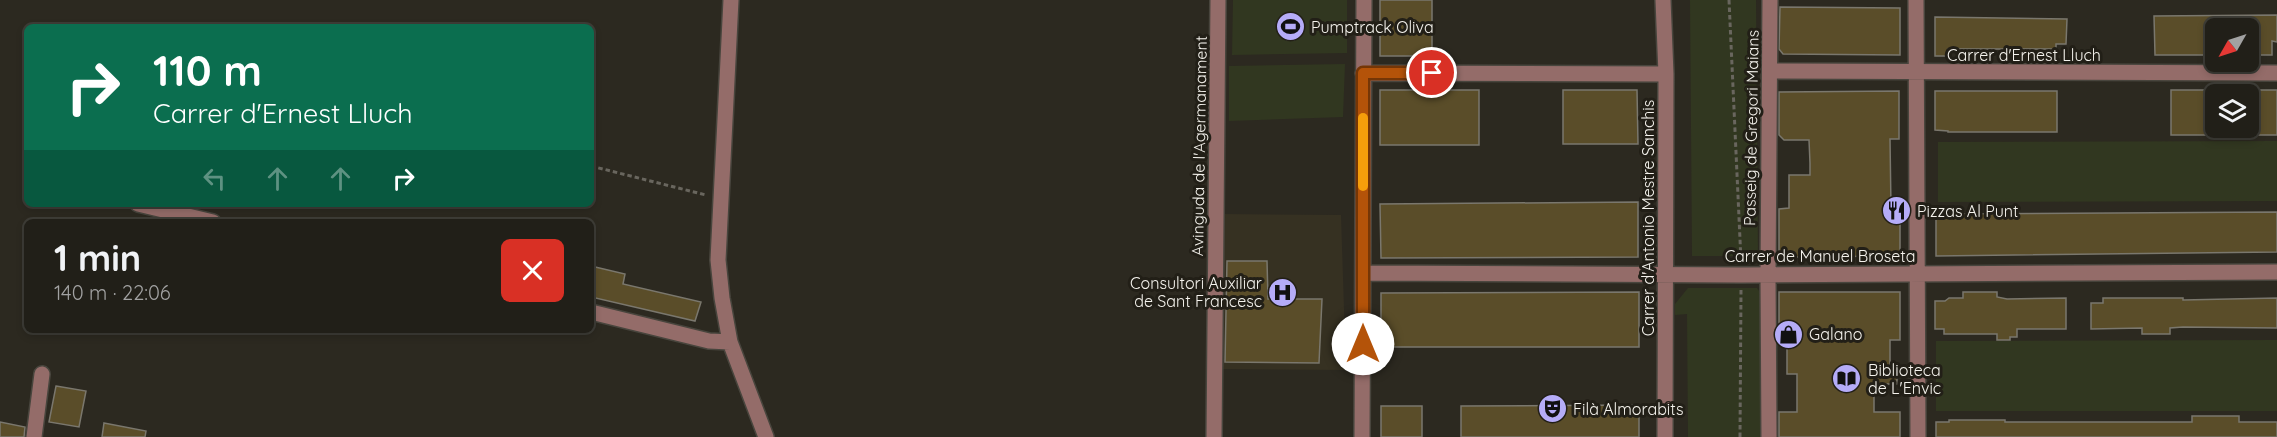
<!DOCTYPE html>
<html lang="es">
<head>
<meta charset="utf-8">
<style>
  :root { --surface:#211f18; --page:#2d2c25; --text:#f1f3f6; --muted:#a2a2a2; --line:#3e3d37 }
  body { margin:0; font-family:Quicksand,sans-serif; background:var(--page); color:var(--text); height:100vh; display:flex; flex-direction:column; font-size:22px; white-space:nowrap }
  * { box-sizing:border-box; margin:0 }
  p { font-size:20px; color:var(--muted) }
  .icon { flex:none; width:33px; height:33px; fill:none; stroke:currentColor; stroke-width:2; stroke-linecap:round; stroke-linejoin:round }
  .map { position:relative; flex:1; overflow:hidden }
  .panel { position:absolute; left:24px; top:219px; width:570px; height:114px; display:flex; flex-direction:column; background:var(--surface); border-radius:9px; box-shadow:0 3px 9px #0003,0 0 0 2px var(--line) }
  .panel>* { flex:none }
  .guide { position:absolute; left:24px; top:24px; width:570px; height:183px; border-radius:9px; box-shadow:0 3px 9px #0003,0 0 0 2px var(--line); background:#0b6e4f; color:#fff; overflow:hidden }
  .needle { width:39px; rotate:231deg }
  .controls { position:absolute; left:2205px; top:18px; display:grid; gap:12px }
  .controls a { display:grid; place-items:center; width:54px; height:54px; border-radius:9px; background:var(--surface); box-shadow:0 3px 9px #0003,0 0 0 2px var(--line); font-size:30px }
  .pin { position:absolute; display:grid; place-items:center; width:51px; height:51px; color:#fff; margin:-26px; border:3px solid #fff; border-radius:50%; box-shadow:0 2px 6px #0007 }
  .me { position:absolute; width:66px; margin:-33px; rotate:0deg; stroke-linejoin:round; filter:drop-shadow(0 0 4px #0008) }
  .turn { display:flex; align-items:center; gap:21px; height:126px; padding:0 30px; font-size:27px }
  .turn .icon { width:78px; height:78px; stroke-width:2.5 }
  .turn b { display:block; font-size:42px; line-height:51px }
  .lanes { display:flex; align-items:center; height:57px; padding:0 30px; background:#0003; justify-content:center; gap:30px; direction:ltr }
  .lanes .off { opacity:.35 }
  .round { display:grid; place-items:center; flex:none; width:63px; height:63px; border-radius:9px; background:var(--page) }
  .summary { display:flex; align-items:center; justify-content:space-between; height:102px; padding:0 30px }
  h1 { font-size:36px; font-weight:700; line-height:45px }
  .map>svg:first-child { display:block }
  .built { fill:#363122 }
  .green { fill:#313720 }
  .building { fill:#5a4d29; stroke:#7a776d; stroke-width:1.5 }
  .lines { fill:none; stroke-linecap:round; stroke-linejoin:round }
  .minor-casing { stroke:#48453d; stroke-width:18 }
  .path { stroke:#69665e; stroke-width:3; stroke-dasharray:4.5 3; stroke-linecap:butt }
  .minor { stroke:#946c69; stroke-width:15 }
  .route-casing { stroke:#753606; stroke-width:15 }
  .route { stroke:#b45309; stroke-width:10 }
  .slow { stroke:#f59e0b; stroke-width:10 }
  .labels { text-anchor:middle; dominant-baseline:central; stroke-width:6; stroke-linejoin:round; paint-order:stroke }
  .poi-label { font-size:16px; fill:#f5f3ed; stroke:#221f17; text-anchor:start }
  .street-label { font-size:16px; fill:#f5f3ed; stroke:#221f17 }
</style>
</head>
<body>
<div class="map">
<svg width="2277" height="437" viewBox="0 0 2277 437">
  <rect width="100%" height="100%" fill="#2c2920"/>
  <!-- built -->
  <path class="built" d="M1222,214l119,1 5,155 -124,-1z"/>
  <!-- green -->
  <path class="green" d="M1233,0h114v53l-115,2z
    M1690,0h66l2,256h-66z
    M1345,64l-2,53 -114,4v-55z
    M2277,141v60l-339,1v-60z
    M1688,288h69l3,4v145h-72l-1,-123 -12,1v-11z
    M2277,340v71h-341v-70z"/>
  <!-- building -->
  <path class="building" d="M1380,0h52v56h-52z
    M1780,7l120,1v47l-117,-1 -4,-5z
    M2277,15v27l-5,-1v14h-16v-13h-8v-14h-32v27h-61l-1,-39z
    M1935,17l132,2 -1,25h-10v5h-108v7h-13z
    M1380,90h99v55h-99z
    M1563,90h74l1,54h-75z
    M2171,90h45v45h-45z
    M2248,90h29v45h-29z
    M1899,91v48h-9l1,69h9v48l-121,1v-48l10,-1v-33h21v-12l-1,-23h-25l-5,-5v-43z
    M1935,91h122v41h-109v-1l-13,-1z
    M1638,202v55l-257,1 -1,-54z
    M2277,212v40l-341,4v-42z
    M1227,261h40l1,38h54l-3,64 -94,-1z
    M591,266l34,8 -2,10 78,18 -6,19 -104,-24z
    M1639,292v55h-258v-54z
    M1779,292h121v48h-10v27h7v17h-23v28h26v25h-121v-25h18v-38h-10v-34h-8z
    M1963,292h34v5l10,2 59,-1v31h-49v8h-7v3h-13v-6h-53v-5h-9v-28h10l4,-3h14z
    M2103,298h80v2l94,-2v30l-94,-1 -13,1v6h-28v-6l-51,1v-26h12z
    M56,386l30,5 -7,36 -30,-5z
    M1639,405v32h-178v-31z
    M1381,406h41v31h-41z
    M2192,416h47v6h38v15h-341v-15h13v-2h56v2h187z
    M0,422l25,5 -1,10h-24z
    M104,423l42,8 -1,6h-43z"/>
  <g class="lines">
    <defs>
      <path id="minor" d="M731,0l-13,260 4,38 8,44 36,95
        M1663,0l3,74 -1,363
        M1916,0l2,437
        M1771,71l506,2
        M1363,73l303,1
        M138,204l75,18
        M1363,273l378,2 536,-3
        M591,312l118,29 21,1
        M34,437l8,-63
        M1214,437l4,-437
        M1362,437l2,-437
        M1769,437l-1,-162 2,-275"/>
    </defs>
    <!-- minor casing -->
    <use href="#minor" class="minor-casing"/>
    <!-- path -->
    <path class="path" d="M1729,0l12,261
      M591,166l115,29
      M1740,437l1,-148"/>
    <!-- minor -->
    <use href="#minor" class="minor"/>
  </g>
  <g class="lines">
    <defs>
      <path id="route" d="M1363,344v-271h69"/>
    </defs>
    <!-- route casing -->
    <use href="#route" class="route-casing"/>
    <!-- route -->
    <use href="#route" class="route"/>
    <!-- slow -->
    <path class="slow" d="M1363,118v68"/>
  </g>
  <!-- icons -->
  <defs>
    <symbol id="stadium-disc" viewBox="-11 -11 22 22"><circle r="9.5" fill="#b5acf8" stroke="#221f17"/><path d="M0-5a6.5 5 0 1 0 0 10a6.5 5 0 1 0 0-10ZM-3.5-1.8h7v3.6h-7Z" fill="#111"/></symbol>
    <symbol id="restaurant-disc" viewBox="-11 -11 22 22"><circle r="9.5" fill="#b5acf8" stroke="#221f17"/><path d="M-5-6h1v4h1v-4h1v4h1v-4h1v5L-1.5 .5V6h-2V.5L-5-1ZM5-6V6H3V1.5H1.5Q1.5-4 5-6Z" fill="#111"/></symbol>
    <symbol id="hospital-disc" viewBox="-11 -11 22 22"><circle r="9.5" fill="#b5acf8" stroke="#221f17"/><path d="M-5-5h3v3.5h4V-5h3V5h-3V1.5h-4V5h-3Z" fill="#111"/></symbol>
    <symbol id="shop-disc" viewBox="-11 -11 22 22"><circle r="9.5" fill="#b5acf8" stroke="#221f17"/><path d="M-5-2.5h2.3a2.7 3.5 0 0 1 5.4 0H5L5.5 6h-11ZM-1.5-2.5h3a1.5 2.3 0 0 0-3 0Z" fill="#111"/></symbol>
    <symbol id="library-disc" viewBox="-11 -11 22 22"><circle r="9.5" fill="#b5acf8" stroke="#221f17"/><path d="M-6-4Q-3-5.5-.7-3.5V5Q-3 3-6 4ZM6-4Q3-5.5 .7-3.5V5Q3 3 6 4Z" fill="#111"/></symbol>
    <symbol id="theatre-disc" viewBox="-11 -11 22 22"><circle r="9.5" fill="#b5acf8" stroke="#221f17"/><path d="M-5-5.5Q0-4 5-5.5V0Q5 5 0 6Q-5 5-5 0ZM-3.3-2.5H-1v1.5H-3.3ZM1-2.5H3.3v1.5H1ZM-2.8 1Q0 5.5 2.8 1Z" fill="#111"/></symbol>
  </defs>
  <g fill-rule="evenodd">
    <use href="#stadium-disc" x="1274" y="10" width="33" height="33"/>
    <use href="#restaurant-disc" x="1880" y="194" width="33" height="33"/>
    <use href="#hospital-disc" x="1266" y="276" width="33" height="33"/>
    <use href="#shop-disc" x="1772" y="318" width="33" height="33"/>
    <use href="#library-disc" x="1830" y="362" width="33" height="33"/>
    <use href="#theatre-disc" x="1536" y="392" width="33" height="33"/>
  </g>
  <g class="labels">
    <!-- poi labels -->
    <g class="poi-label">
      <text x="1311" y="27">Pumptrack Oliva</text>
      <text x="1917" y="211">Pizzas Al Punt</text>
      <text x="1262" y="283" text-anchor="end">Consultori Auxiliar<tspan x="1262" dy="18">de Sant Francesc</tspan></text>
      <text x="1809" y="334">Galano</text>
      <text x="1868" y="370">Biblioteca<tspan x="1868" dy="18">de L'Envic</tspan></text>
      <text x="1573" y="409">Filà Almorabits</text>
    </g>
    <!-- street labels -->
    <g class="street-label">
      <text x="2024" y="55">Carrer d'Ernest Lluch</text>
      <text transform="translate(1751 128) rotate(-89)">Passeig de Gregori Maians</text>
      <text transform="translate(1199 146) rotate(-89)">Avinguda de l'Agermanament</text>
      <text transform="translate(1648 218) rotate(-90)">Carrer d'Antonio Mestre Sanchis</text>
      <text x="1820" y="256">Carrer de Manuel Broseta</text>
    </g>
  </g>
</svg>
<div class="controls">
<a><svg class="needle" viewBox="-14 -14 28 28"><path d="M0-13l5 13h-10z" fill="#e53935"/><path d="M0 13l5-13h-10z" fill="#a2a2a2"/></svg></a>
<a><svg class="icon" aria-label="layers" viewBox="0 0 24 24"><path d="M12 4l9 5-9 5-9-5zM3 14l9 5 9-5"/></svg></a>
</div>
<div class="pin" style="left:1432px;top:73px;background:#d93025"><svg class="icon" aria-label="arrive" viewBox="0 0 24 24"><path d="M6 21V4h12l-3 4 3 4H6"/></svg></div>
<svg class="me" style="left:1363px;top:344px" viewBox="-20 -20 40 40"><circle r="19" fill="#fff"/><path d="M0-13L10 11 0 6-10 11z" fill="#b45309"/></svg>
<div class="guide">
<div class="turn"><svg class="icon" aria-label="right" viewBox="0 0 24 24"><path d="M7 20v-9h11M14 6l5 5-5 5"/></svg><div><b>110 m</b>Carrer d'Ernest Lluch</div></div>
<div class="lanes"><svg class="icon off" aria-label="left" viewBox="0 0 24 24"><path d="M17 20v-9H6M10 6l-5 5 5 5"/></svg><svg class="icon off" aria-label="ahead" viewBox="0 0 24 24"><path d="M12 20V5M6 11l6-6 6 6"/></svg><svg class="icon off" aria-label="ahead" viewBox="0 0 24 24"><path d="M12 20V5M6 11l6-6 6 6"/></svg><svg class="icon" aria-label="right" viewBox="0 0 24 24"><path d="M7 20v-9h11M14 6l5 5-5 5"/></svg></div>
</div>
<section class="panel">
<div class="summary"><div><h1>1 min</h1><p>140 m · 22:06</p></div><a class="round" style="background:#d93025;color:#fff"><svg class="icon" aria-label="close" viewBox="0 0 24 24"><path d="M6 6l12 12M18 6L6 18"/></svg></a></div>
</section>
</div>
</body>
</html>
